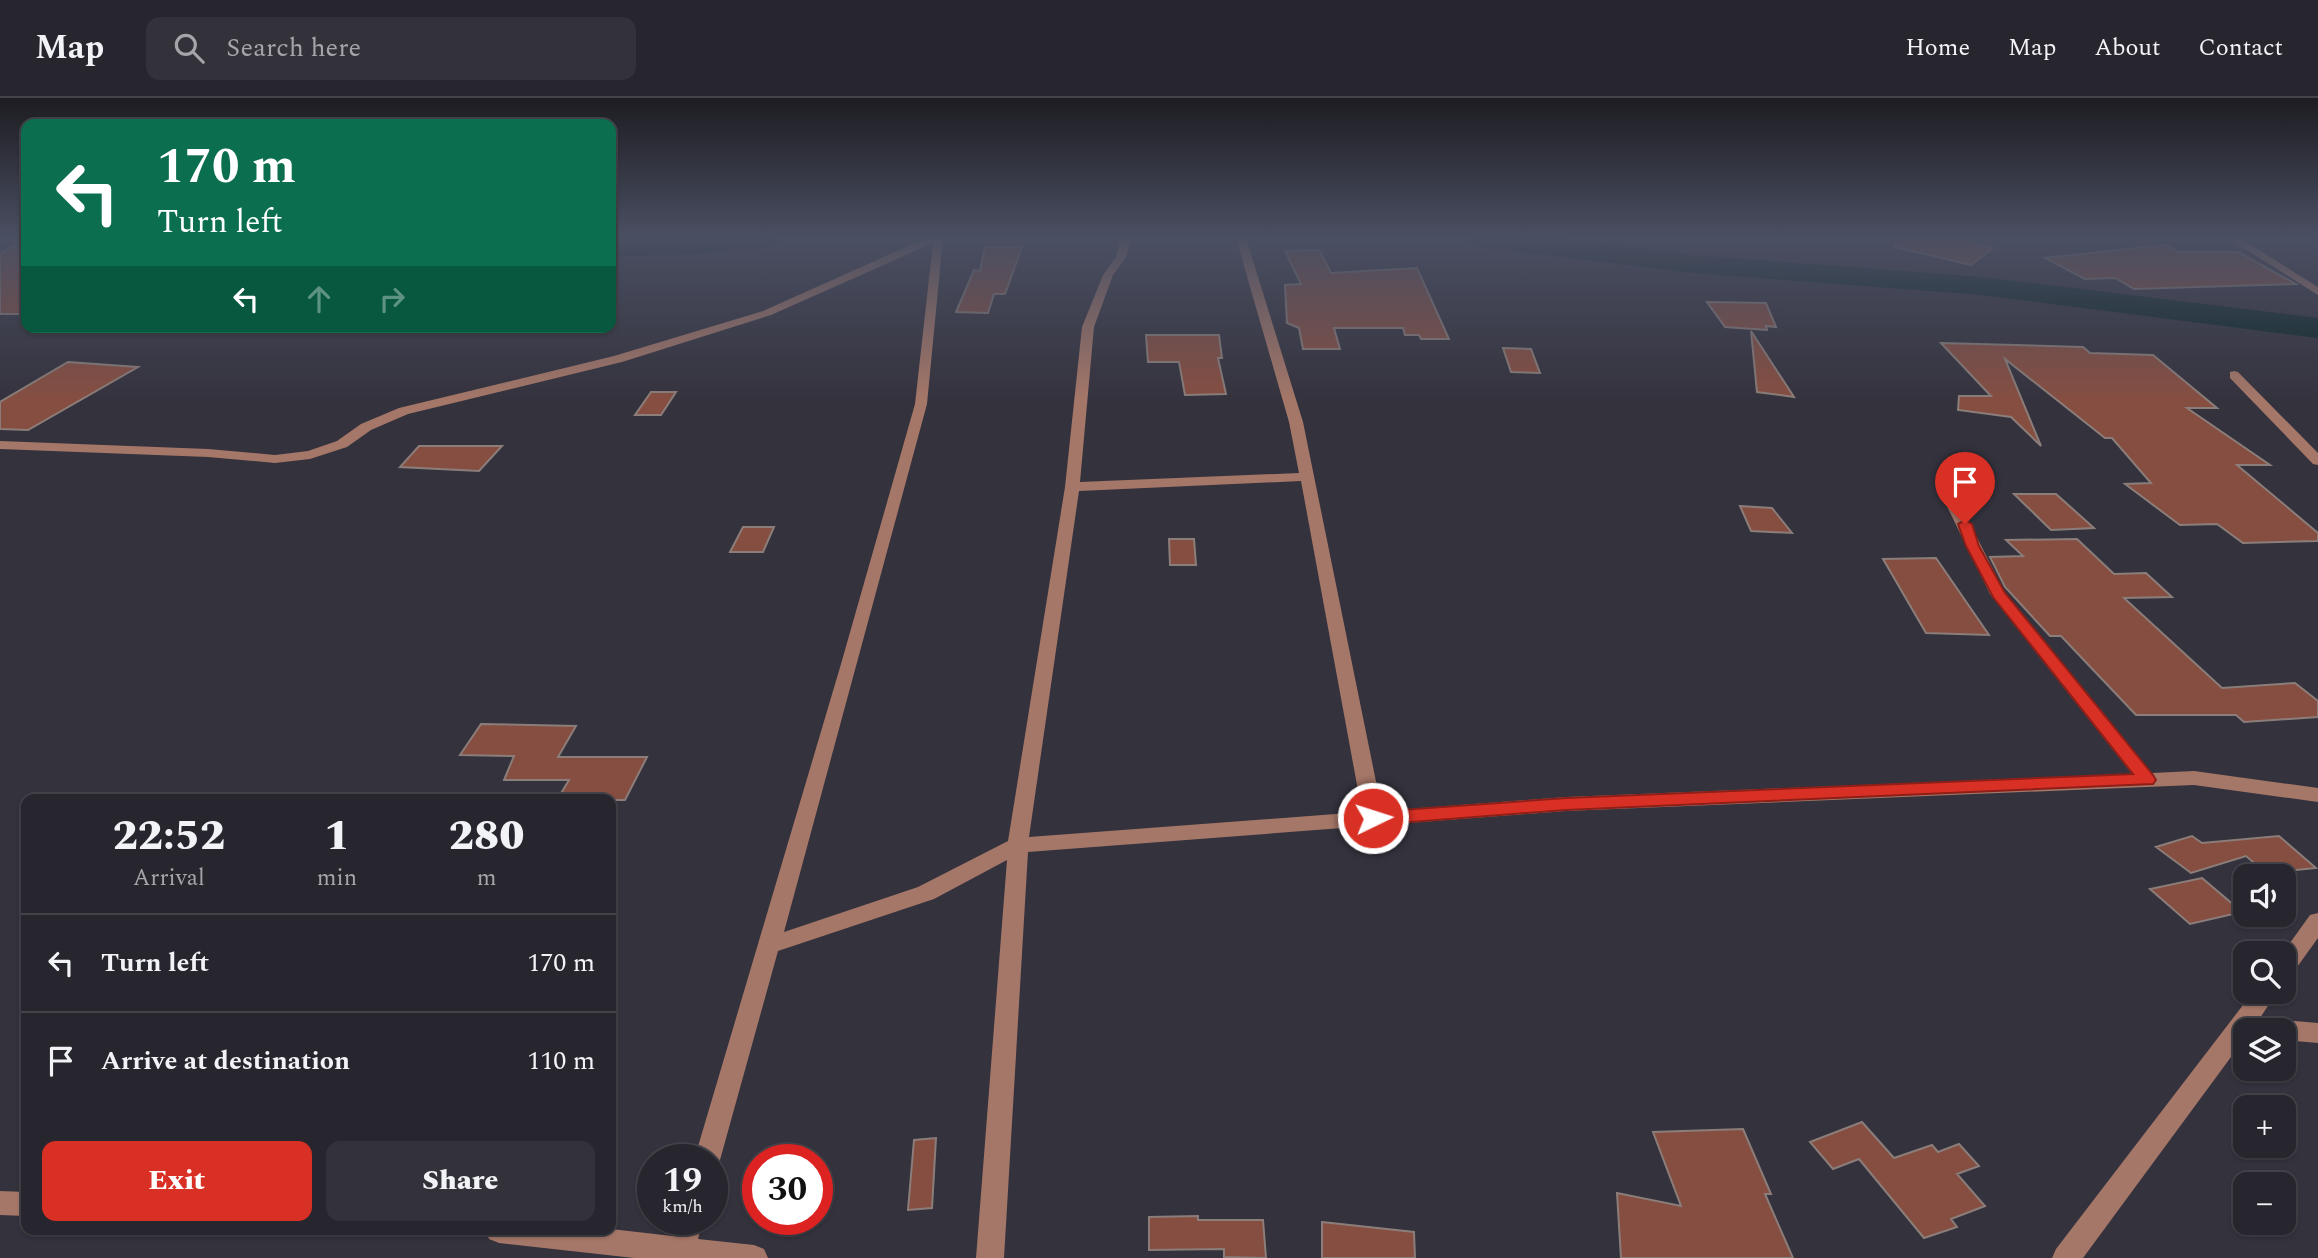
<!DOCTYPE html>
<html lang="en">
<head>
<meta charset="utf-8">
<style>
  :root { --surface:#27262e; --page:#33323a; --text:#f1f3f6; --muted:#a4a5aa; --line:#43434a; --accent:#d93025 }
  body { margin:0; font-family:Spectral,serif; background:var(--page); color:var(--text); height:100vh; display:flex; flex-direction:column; font-size:26px; white-space:nowrap }
  * { box-sizing:border-box; margin:0 }
  p { font-size:23px; color:var(--muted) }
  .icon { flex:none; width:38px; height:38px; fill:none; stroke:currentColor; stroke-width:2; stroke-linecap:round; stroke-linejoin:round }
  .map { position:relative; flex:1; overflow:hidden }
  .details { position:absolute; left:21px; top:696px; width:595px; height:441px; display:flex; flex-direction:column; background:var(--surface); border-radius:14px; box-shadow:0 2px 5px #0004,0 0 0 2px var(--line) }
  .details>* { flex:none }
  .banner { position:absolute; left:21px; top:21px; width:595px; height:214px; border-radius:14px; box-shadow:0 2px 5px #0004,0 0 0 2px var(--line); background:#0b6e4f; color:#fff; overflow:hidden }
  .controls { position:absolute; left:2233px; top:766px; display:grid; gap:14px }
  .controls a { display:grid; place-items:center; width:63px; height:63px; border-radius:14px; background:var(--surface); box-shadow:0 2px 5px #0004,0 0 0 2px var(--line); font-size:35px }
  .speed { position:absolute; left:637px; top:1046px; display:flex; gap:14px; font-size:35px; font-weight:700; text-align:center }
  .speed>* { display:grid; place-content:center; width:91px; height:91px; border-radius:50%; background:var(--surface); box-shadow:0 2px 5px #0004,0 0 0 2px var(--line); line-height:1 }
  .speed small { font-size:18px; font-weight:400 }
  .speed .limit { border:10px solid #d22; background:#fff; color:#111 }
  .pin { position:absolute; display:grid; place-items:center; width:60px; height:60px; color:#fff; margin:-72px -30px; border-radius:50% 50% 50% 0; rotate:-45deg; box-shadow:0 0 7px #0007 }
  .pin .icon { rotate:45deg }
  .me { position:absolute; width:77px; margin:-38px; rotate:86deg; stroke-linejoin:round; filter:drop-shadow(0 0 5px #0008) }
  .turn { display:flex; align-items:center; gap:24px; height:147px; padding:0 21px; font-size:32px }
  .turn .icon { width:91px; height:91px; stroke-width:2.5 }
  .turn b { display:block; font-size:49px; line-height:60px }
  .lanes { display:flex; align-items:center; height:66px; padding:0 21px; background:#0003; justify-content:center; gap:35px; direction:ltr }
  .lanes .off { opacity:.35 }
  .eta { display:flex; justify-content:space-evenly; align-items:center; height:119px; text-align:center }
  .eta b { font-size:42px; font-weight:800; line-height:49px }
  .primary-button { display:flex; gap:14px; margin-top:auto; padding:14px 21px }
  .primary-button a { flex:1; height:80px; border-radius:14px; background:var(--accent); color:#fff; font-size:28px; font-weight:800; line-height:80px; text-align:center }
  .primary-button a+a { background:var(--page); color:var(--text) }
  ul { padding:0; list-style:none }
  li { display:flex; align-items:center; gap:21px; height:98px; padding:0 21px; border-top:2px solid var(--line) }
  li div { flex:1 }
  li b { display:block; font-size:26px }
  li em { font-style:normal }
  header { display:flex; align-items:center; gap:42px; box-sizing:border-box; height:98px; padding:0 35px; background:var(--surface); border-bottom:2px solid var(--line) }
  header strong { font-size:33px }
  nav { display:flex; gap:38px; margin-inline-start:auto; font-size:24px }
  .search { width:490px; height:63px; background:var(--page); display:flex; align-items:center; gap:18px; box-sizing:border-box; padding:0 24px; border-radius:14px; color:var(--muted); font-size:26px }
  .map>svg:first-child { display:block }
  .lines { fill:none; stroke-linecap:round; stroke-linejoin:round }
  .river { fill:#0c2627; fill-rule:evenodd }
  .building { fill:#864e41; stroke:#8b7d79; stroke-width:2 }
  .minor { fill:#a57768; fill-rule:evenodd }
  .route { fill:#d93025; stroke:#8d1f18; stroke-width:2 }
</style>
</head>
<body>
<header>
<strong>Map</strong>
<div class="search"><svg class="icon" aria-label="search" viewBox="0 0 24 24"><circle cx="10" cy="10" r="6"/><path d="M15 15l6 6"/></svg>Search here</div>
<nav><a>Home</a><a>Map</a><a>About</a><a>Contact</a></nav>
</header>
<div class="map">
<svg width="2318" height="1160" viewBox="0 0 2318 1160">
  <rect width="100%" height="100%" fill="#34323d"/>
  <g class="lines">
    <!-- river -->
    <path class="river" d="M611,140h170l-4,6 -10,3 -89,8 -67,1z
      M1466,140h89l139,17 288,22 336,41v20l-336,-43 -288,-22 -214,-26 -10,-3z"/>
  </g>
  <!-- building -->
  <path class="building" d="M1896,140h64l33,10 -22,17 -76,-18z
    M26,142v74h-26v-61z
    M2165,147l13,7h60l58,32 -162,5 -19,-11 -30,1 -40,-21z
    M985,149h37l-17,47h-11l-6,19 -32,-1 18,-42 6,1z
    M1319,152l12,23 86,-5 32,71h-28l-2,-4h-14l-2,-7h-69l6,21h-37l-4,-21 -12,-5 -2,-38 16,-1 -16,-33z
    M1707,204l59,1 10,24 -10,-1 1,4 -42,-3z
    M1751,233l43,66 -37,-5z
    M1146,237h73l3,23h-4l8,36 -41,1 -6,-33h-31z
    M1941,245l142,4 7,6 63,2 64,53h-30l83,57h-33l81,68v8l-75,2 -26,-19 -37,1 -55,-41 26,-1 -39,-45h-7l-100,-79 36,87 -30,-29 -53,-7 1,-14h32z
    M1503,250l28,1 9,24 -29,-1z
    M68,264l70,5 -110,63 -28,-1v-27z
    M651,294h25l-15,23h-26z
    M419,348h83l-23,25 -79,-4z
    M2014,396h42l38,34 -43,2z
    M1740,408l32,2 20,25 -41,-2z
    M743,429h31l-11,25h-33z
    M1169,441h25l2,26h-26z
    M2077,441l37,35 32,-1 26,24 -48,1 98,90 73,-5 23,18v16l-74,5 -8,-7h-100l-75,-79h-11l-45,-49 -15,-30 33,-1 -17,-16z
    M1936,460l53,77 -63,-2 -43,-74z
    M481,626l95,2 -18,31h89l-22,43h-68l12,-20h-65l10,-24 -54,-1z
    M2192,738l10,7 77,-7 37,32 -50,5 -20,-17 -55,17 -35,-26z
    M2202,780l40,34 -52,12 -40,-35z
    M1862,1024l32,36 38,-13 6,7 21,-8 20,22 -22,8 28,32 -34,13 6,8 -33,11 -65,-79 -26,10 -23,-27z
    M1743,1031l28,65h-6l28,64h-172l-4,-65 64,13 -28,-74z
    M936,1040l-4,70 -24,2 6,-70z
    M1198,1118v4h65l3,38 -42,-1v-8l-75,1v-33z
    M1322,1124l92,10 1,26h-93z"/>
  <g class="lines">
    <!-- minor -->
    <path class="minor" d="M926,140h17l-16,166 -143,528 134,-45 90,-46 57,-354 17,-160 21,-52 13,-18 4,-15 -3,-4h10l3,4 -4,15 -13,18 -19,52 -14,155 219,-9 -10,-51 -53,-184h10l57,184 79,389 184,-14 566,-23 -142,-180 -55,-112 7,-4 7,4 56,111 147,180 42,-2 124,17v14l-124,-17 -628,26 -538,41 -24,406h-28l31,-398 -73,39 -156,52 -58,209 -4,8 -4,2v-10h-18l147,-496 74,-260 18,-161 -162,72 -149,47 -214,52 -37,16 -24,17 -37,12 -35,4 -67,-6 -208,-8v-8l208,8 67,6 33,-4 29,-10 24,-17 38,-16 215,-52 149,-45zM1301,383l61,331 -333,25 50,-346z
      M2228,140h12l78,49v8z
      M2234,273l4,1 80,81v12l-5,-1 -83,-86v-6z
      M2318,815v25l-26,36 -8,3 -2,-23 28,-39z
      M2253,894h24l-17,26 58,5v20l-34,-3v-9h-39v7l-162,220h-31l4,-9z
      M0,1093l26,1v24l-26,-1z
      M677,1122h26l-5,19 56,6 10,4 4,9h-134l-135,-15 -10,-4 -3,-9 125,-1 61,7z"/>
  </g>
  <!-- sky -->
  <linearGradient id="sky" x2="0" y2="1"><stop stop-color="#1d1c22"/><stop offset="0.46" stop-color="#4a4f62"/><stop offset="1" stop-color="#4a4f62" stop-opacity="0"/></linearGradient>
  <rect width="2318" height="303" fill="url(#sky)"/>
  <!-- route -->
  <path class="route" d="M1965,422l7,4 7,22 26,47 148,182 3,5 -3,4 -587,26 -193,15 -7,-2 -3,-5 3,-4 7,-2 193,-14 567,-24 -140,-177 -27,-51 -8,-22z"/>
</svg>
<div class="controls">
<a><svg class="icon" aria-label="sound" viewBox="0 0 24 24"><path d="M4 9h4l5-4v14l-5-4H4zM17 9q2 3 0 6"/></svg></a>
<a><svg class="icon" aria-label="search" viewBox="0 0 24 24"><circle cx="10" cy="10" r="6"/><path d="M15 15l6 6"/></svg></a>
<a><svg class="icon" aria-label="layers" viewBox="0 0 24 24"><path d="M12 4l9 5-9 5-9-5zM3 14l9 5 9-5"/></svg></a>
<a>+</a>
<a>−</a>
</div>
<div class="speed"><div>19<small>km/h</small></div><div class="limit">30</div></div>
<div class="pin" style="left:1965px;top:426px;background:#d93025"><svg class="icon" aria-label="arrive" viewBox="0 0 24 24"><path d="M6 21V4h12l-3 4 3 4H6"/></svg></div>
<svg class="me" style="left:1373px;top:720px" viewBox="-20 -20 40 40"><circle r="17" fill="#d93025" stroke="#fff" stroke-width="3"/><path d="M0-11L8 9 0 5-8 9z" fill="#fff"/></svg>
<div class="banner">
<div class="turn"><svg class="icon" aria-label="left" viewBox="0 0 24 24"><path d="M17 20v-9H6M10 6l-5 5 5 5"/></svg><div><b>170 m</b>Turn left</div></div>
<div class="lanes"><svg class="icon" aria-label="left" viewBox="0 0 24 24"><path d="M17 20v-9H6M10 6l-5 5 5 5"/></svg><svg class="icon off" aria-label="ahead" viewBox="0 0 24 24"><path d="M12 20V5M6 11l6-6 6 6"/></svg><svg class="icon off" aria-label="right" viewBox="0 0 24 24"><path d="M7 20v-9h11M14 6l5 5-5 5"/></svg></div>
</div>
<section class="details">
<div class="eta">
<div><b>22:52</b><p>Arrival</p></div>
<div><b>1</b><p>min</p></div>
<div><b>280</b><p>m</p></div>
</div>
<ul>
<li><svg class="icon" aria-label="left" viewBox="0 0 24 24"><path d="M17 20v-9H6M10 6l-5 5 5 5"/></svg><div><b>Turn left</b></div><em>170 m</em></li>
<li><svg class="icon" aria-label="arrive" viewBox="0 0 24 24"><path d="M6 21V4h12l-3 4 3 4H6"/></svg><div><b>Arrive at destination</b></div><em>110 m</em></li>
</ul>
<div class="primary-button"><a>Exit</a><a>Share</a></div>
</section>
</div>
</body>
</html>
